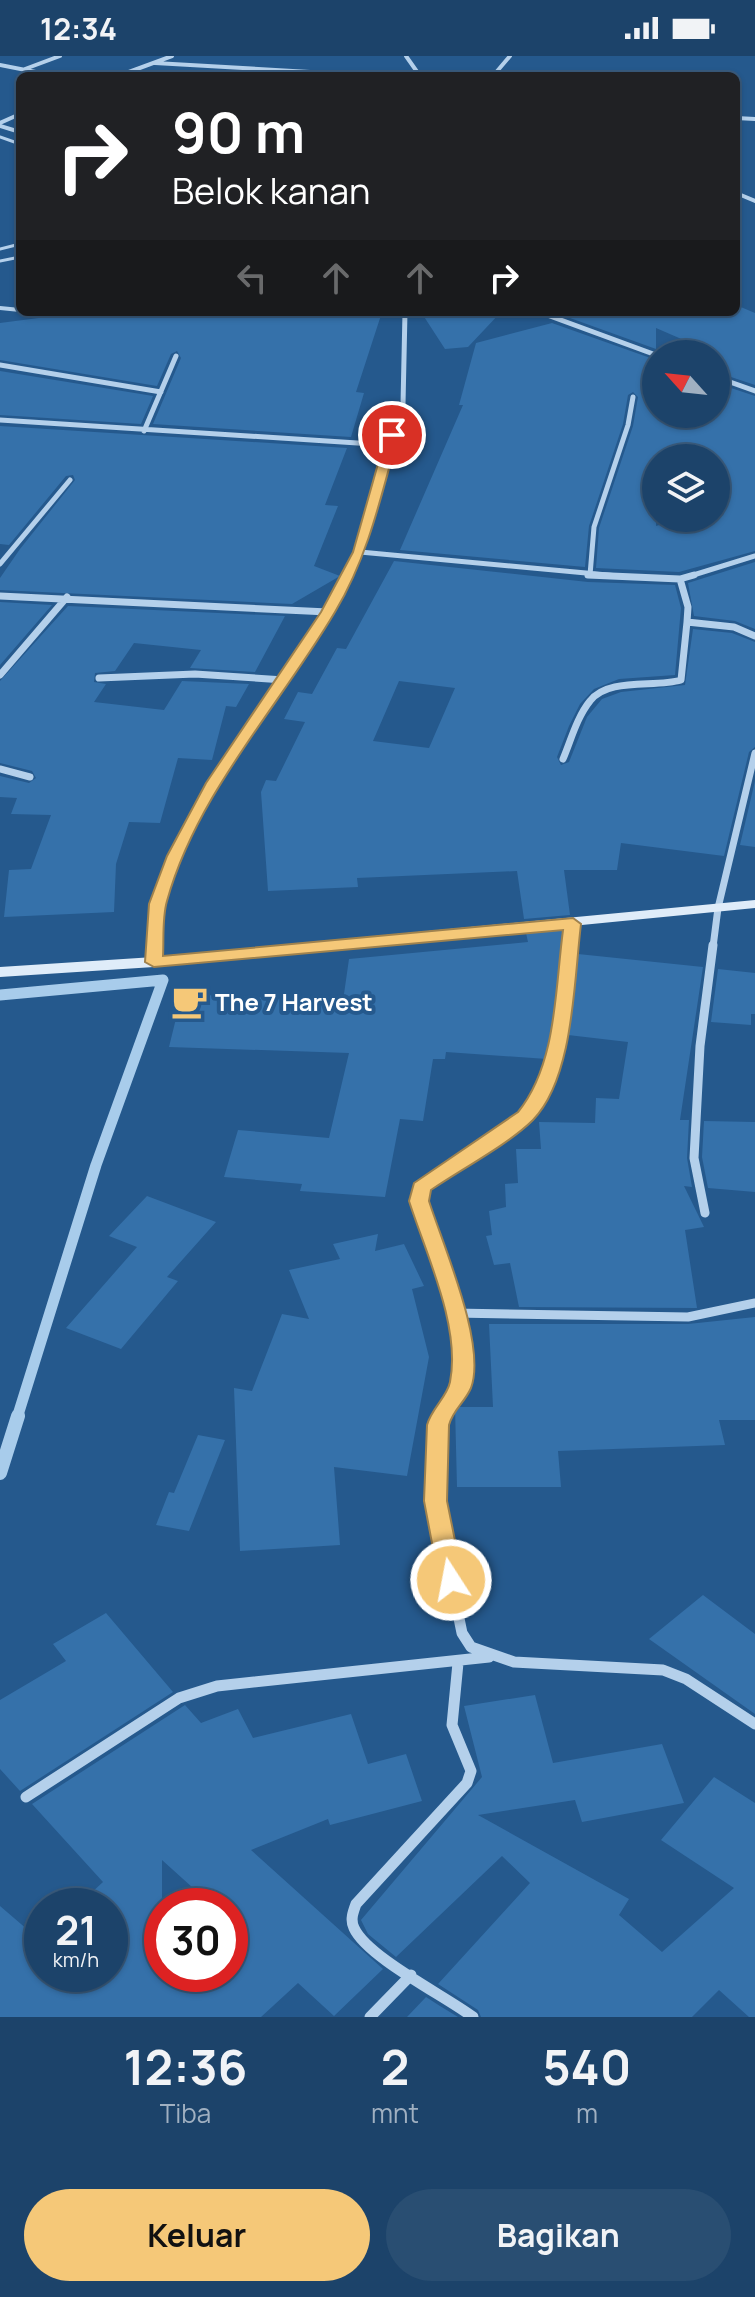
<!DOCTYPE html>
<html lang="id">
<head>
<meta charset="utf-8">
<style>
  :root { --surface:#1c436a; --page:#294e72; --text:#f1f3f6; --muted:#a0b0c1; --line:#3a5c7e; --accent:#f5c878 }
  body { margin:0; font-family:Manrope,sans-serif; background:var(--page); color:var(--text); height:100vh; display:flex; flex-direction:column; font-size:30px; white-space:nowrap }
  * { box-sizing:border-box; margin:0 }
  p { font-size:26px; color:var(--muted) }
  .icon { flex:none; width:44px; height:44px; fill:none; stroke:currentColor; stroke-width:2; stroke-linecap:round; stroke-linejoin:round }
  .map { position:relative; height:1961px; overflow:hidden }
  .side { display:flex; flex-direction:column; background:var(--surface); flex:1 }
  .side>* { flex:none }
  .hud { position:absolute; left:16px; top:16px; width:724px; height:244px; border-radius:12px; box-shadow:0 2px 6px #0004,0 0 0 2px var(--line); background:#202124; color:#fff; overflow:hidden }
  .needle { width:52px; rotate:297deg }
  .tools { position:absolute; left:642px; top:284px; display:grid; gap:16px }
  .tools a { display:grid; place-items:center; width:88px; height:88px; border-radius:50%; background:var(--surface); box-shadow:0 2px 6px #0004,0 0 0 2px var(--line); font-size:40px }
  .speed { position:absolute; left:24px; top:1832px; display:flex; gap:16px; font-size:40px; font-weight:700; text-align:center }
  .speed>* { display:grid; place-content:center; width:104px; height:104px; border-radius:50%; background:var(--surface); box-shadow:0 2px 6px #0004,0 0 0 2px var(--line); line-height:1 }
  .speed small { font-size:20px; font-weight:400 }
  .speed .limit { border:12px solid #d22; background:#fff; color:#111 }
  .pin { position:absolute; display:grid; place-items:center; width:68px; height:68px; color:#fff; margin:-34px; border:4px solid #fff; border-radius:50%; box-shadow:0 2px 8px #0007 }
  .me { position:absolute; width:88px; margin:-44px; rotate:349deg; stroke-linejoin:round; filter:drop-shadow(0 0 6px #0008) }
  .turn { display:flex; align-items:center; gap:28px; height:168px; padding:0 24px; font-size:36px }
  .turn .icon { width:104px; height:104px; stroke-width:2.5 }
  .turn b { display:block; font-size:56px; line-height:68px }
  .lanes { display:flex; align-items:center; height:76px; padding:0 24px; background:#0003; justify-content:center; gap:40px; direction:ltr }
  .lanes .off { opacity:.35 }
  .eta { display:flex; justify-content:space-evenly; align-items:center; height:136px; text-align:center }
  .eta b { font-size:48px; font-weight:700; line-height:56px }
  .button { display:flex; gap:16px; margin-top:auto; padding:16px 24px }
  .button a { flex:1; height:92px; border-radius:48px; background:var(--accent); color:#111; font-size:32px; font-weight:700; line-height:92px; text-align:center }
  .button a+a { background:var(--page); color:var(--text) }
  .status { display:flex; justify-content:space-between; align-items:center; height:56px; padding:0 40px; background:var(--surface); direction:ltr }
  .status svg { height:22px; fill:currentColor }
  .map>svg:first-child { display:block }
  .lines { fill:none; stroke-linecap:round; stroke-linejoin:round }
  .stream-far1 { stroke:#a8cceb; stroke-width:11 }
  .stream { stroke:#a8cceb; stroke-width:14 }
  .building { fill:#3571aa; fill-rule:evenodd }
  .lane-far1 { stroke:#b4d0eb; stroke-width:3 }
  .lane { stroke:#b4d0eb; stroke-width:4 }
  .street-far4 { stroke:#b4d0eb; stroke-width:4 }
  .street-far3 { stroke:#b4d0eb; stroke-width:5 }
  .street-far2 { stroke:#b4d0eb; stroke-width:7 }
  .street-far1 { stroke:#b4d0eb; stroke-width:9 }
  .street { stroke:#b4d0eb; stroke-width:11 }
  .secondary { fill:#dfecf9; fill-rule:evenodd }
  .route { fill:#f5c878; stroke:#9f824e; stroke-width:2 }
  .labels { text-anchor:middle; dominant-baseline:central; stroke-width:8; stroke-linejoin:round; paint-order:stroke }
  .poi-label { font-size:24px; font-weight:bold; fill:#fff; stroke:#25598d; text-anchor:start }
</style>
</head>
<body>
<div class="status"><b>12:34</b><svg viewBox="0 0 49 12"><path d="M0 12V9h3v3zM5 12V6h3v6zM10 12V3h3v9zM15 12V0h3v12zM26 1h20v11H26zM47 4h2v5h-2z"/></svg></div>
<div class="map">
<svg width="755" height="1961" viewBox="0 0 755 1961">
  <rect width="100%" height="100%" fill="#25598d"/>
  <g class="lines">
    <!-- stream-far1 -->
    <path class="stream-far1" d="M0,939l163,-15 -67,185 -79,253"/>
    <!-- stream -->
    <path class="stream" d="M0,1417l18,-57"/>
  </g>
  <!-- building -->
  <path class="building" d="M736,249l19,8v72l-39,-13v-18l-60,-26v21l-86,-31 21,-6h145z
    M85,256h297l-26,80 8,1 -13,44 -198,-13 28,-66 -4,-7 -6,3 -14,32 -157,-26v-37z
    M421,256h80l-33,35 -23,2z
    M552,267l104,37v54h60v-31l39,13v155l-76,21 -83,-4 3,-40 34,-102 5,-29 -5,-5 -5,3 -5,29 -34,102 -4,41 -185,-17 63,-145h-4l17,-62zM656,402h60v60h-35l-25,8z
    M0,315l153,25 -12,28 -141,-9z
    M0,370l347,22 -22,57 13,1 -24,60 26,10 -48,28 -292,-14v-12l20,-29 55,-69 -2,-5 -7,1 -57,69 -9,-1z
    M394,505l194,21 87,3 6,23 -6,67 -56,4 -25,10 -14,15 -11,22 -12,31 4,8 8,-3 18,-45 15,-18 19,-7 64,-7 8,-56 39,4 23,9v105l-6,5 -25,104 -103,-13 -4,27h-53l6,45 -46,4 -7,-48 -160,7 1,9 -90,4 -7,-99 5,-12 10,1 29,-59 -21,-3 14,-27 14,2 25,-46 9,1zM399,625l56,7 -26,60 -56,-7z
    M755,506v67l-20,-8 -41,-5 -6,-33z
    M0,546l52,3 -52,60z
    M68,550l217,10 -30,56 -65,-4 11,-18 -67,-7 -19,28 -20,2 -1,9 12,2 -12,18 70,8 18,-29 67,3 -13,23 -10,-1 -14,54 -34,-2 -18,65 -31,-1 -13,42 -2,48 -110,5 5,-47 22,-1 20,-54 -40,-1 6,-16 -17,-1v-21l29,7 7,-5 -4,-7 -32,-8v-82z
    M755,725v66l-15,-2z
    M566,874l-19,129 -101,-7 -1,7h-12l-10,62 -23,-2 -15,78 -85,-6 2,-7 -78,-7 14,-47 91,8 20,-85 -180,-6 13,-53 161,7 6,-42 179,-17 -2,-9z
    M578,898l125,13 -23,153h9l-2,38 5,29 -8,-1 20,41 -19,3 12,78 -178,-1 -9,-44 -16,2 -8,-29 6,-1 -3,-24 17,-4 -1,-23 13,-1 -2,-34h25l-2,-27 56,1 1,-25 23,1 9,-57 -60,-7z
    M718,913l37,4v41h-4v11l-40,-3z
    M704,1065l51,1v70l-47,-4 -6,-31z
    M147,1140l69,26 -49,55 11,4 -57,68 -55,-21 71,-81 -28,-11z
    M378,1178l-3,17 29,-7 20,42 -12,3 17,68 -22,119 -73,-9 6,78 -100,6 -6,-163 18,3 30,-77 27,5 -20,-49 51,-11 -7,-15z
    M755,1261v103h-36l6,25 -167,6 3,36h-104l-2,-80h38l-4,-83h199z
    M198,1379l27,5 -36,91 -33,-6 13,-33 5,1z
    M703,1539l52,39v80l-106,-75z
    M106,1557l67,79 -153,99 -20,-22v-69l66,-39 -13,-17z
    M535,1639l18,68 109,-19 22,59 -102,19 -7,-22 -97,15 151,84 -10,16 43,37 72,-64 -73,-48 53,-63 41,26v214h-6l-30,-27 -27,27h-211l-3,-7 -40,-26 92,-101 -28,-27 -106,101 -28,-23 -7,-14 121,-143 -18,-71z
    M185,1649l16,18 37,-14 15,29 98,-24 17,50 38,-10 16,47 -92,24 -2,-6 -77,31 132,119 -49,47 -36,-33 -37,34h-261v-111l42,36v32h68v-68h-33l26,-24 -71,-78zM162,1804l51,46h17v16l19,17 -19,17v18h-68z
    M426,1941l14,9 18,11h-51z"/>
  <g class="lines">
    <!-- lane-far1 -->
    <path class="lane-far1" d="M0,81l20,7
      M0,193l20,-5
      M0,205l20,-4"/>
    <!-- lane -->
    <path class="lane" d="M0,252l20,2"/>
    <!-- street-far4 -->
    <path class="street-far4" d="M406,0l14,20
      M155,7l155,9
      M0,9l56,11
      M25,13l35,-13
      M118,20l54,-20
      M493,20l17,-20
      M736,62l19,1
      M0,67l20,-9
      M0,70l20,6
      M736,137l19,8"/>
    <!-- street-far3 -->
    <path class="street-far3" d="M539,256l117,43
      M0,309l161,27
      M716,321l39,14
      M0,364l388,25
      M144,375l32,-75
      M360,496l269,25
      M0,508l70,-84
      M590,519l4,-48 34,-102 5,-28
      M347,521l13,-25 43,-148 2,-92
      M687,521l68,-21"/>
    <!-- street-far2 -->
    <path class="street-far2" d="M588,519l92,4 14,-4
      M680,523l8,28 -1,15 47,5 21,9
      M0,540l328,16
      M0,619l67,-78
      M99,622l96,-4 89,6
      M563,703c8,-19 14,-42 27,-58 18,-24 65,-13 91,-21l6,-58
      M0,713l30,8
      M155,891l2,-43 18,-48 39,-73 114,-171 20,-37
      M571,891l2,-23
      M713,891l5,-39 37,-155"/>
    <!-- street-far1 -->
    <path class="street-far1" d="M154,906l1,-17
      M705,1157l-11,-55 6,-112 13,-101
      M454,1257l234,4 67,-14
      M440,1362c7,-15 19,-27 23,-44 11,-47 -29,-128 -44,-173l2,-14c30,-27 70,-43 101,-68 41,-32 44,-126 49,-174"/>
    <!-- street -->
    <path class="street" d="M441,1360l-6,85 27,132 9,14 43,15 149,8 23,9 69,45
      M458,1607l-6,62 19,46 -4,12 -111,121c-3,8 -6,16 -2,24 13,29 91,68 119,89
      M26,1741l153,-99 38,-12 272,-29
      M370,1961l41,-42"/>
    <!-- secondary -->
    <path class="secondary" d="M755,844v8l-601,59 -154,10v-10l154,-10z"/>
  </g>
  <!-- route -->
  <path class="route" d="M387,376l11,3c-17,62 -30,122 -63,177 -56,95 -138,181 -168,289 -5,17 -3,38 -4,55l410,-38 8,6c-7,56 -7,154 -48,196 -24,24 -73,50 -102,70l-2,11c14,44 58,144 42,187 -6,14 -18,22 -22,37l-2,76 16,79 -4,7h-16l-4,-7 -15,-79 3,-76c4,-16 20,-28 23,-43 11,-55 -24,-128 -41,-181l5,-18 104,-71c39,-48 37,-123 45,-182l-409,37 -9,-5 4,-58 18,-48 39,-73 115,-171 32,-60z"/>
  <!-- icons -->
  <defs>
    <symbol id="cafe-bare" viewBox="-9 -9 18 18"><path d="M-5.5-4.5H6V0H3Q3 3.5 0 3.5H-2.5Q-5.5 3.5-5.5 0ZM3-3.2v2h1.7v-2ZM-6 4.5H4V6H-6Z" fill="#f5c878" stroke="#25598d" stroke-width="2.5" paint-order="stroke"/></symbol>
  </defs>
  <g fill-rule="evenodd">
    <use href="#cafe-bare" x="164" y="920" width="51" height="51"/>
  </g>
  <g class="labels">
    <!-- poi labels -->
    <g class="poi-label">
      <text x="215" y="945">The 7 Harvest</text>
    </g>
  </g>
</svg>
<div class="tools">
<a><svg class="needle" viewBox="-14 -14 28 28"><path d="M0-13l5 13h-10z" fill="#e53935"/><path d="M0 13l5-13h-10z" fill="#a0b0c1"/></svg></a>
<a><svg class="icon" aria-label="layers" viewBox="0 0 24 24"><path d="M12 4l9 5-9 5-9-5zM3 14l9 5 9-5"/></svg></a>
</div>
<div class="speed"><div>21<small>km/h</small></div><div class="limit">30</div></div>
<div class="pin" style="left:392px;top:379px;background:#d93025"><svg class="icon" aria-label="arrive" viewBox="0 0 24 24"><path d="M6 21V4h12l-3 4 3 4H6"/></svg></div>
<svg class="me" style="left:451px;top:1524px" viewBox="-20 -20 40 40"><circle r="17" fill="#f5c878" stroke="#fff" stroke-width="3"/><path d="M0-11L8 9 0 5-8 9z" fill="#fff"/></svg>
<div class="hud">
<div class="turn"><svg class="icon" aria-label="right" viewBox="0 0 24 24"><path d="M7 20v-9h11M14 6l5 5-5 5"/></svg><div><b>90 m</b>Belok kanan</div></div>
<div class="lanes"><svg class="icon off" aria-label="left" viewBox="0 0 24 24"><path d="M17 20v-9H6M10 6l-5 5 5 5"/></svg><svg class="icon off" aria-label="ahead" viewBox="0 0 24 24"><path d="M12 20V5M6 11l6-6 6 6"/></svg><svg class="icon off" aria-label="ahead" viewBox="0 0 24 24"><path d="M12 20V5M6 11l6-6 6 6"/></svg><svg class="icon" aria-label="right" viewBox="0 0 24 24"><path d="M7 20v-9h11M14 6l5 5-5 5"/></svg></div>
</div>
</div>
<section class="side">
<div class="eta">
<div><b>12:36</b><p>Tiba</p></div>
<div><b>2</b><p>mnt</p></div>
<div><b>540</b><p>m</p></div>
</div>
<div class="button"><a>Keluar</a><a>Bagikan</a></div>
</section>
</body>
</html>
